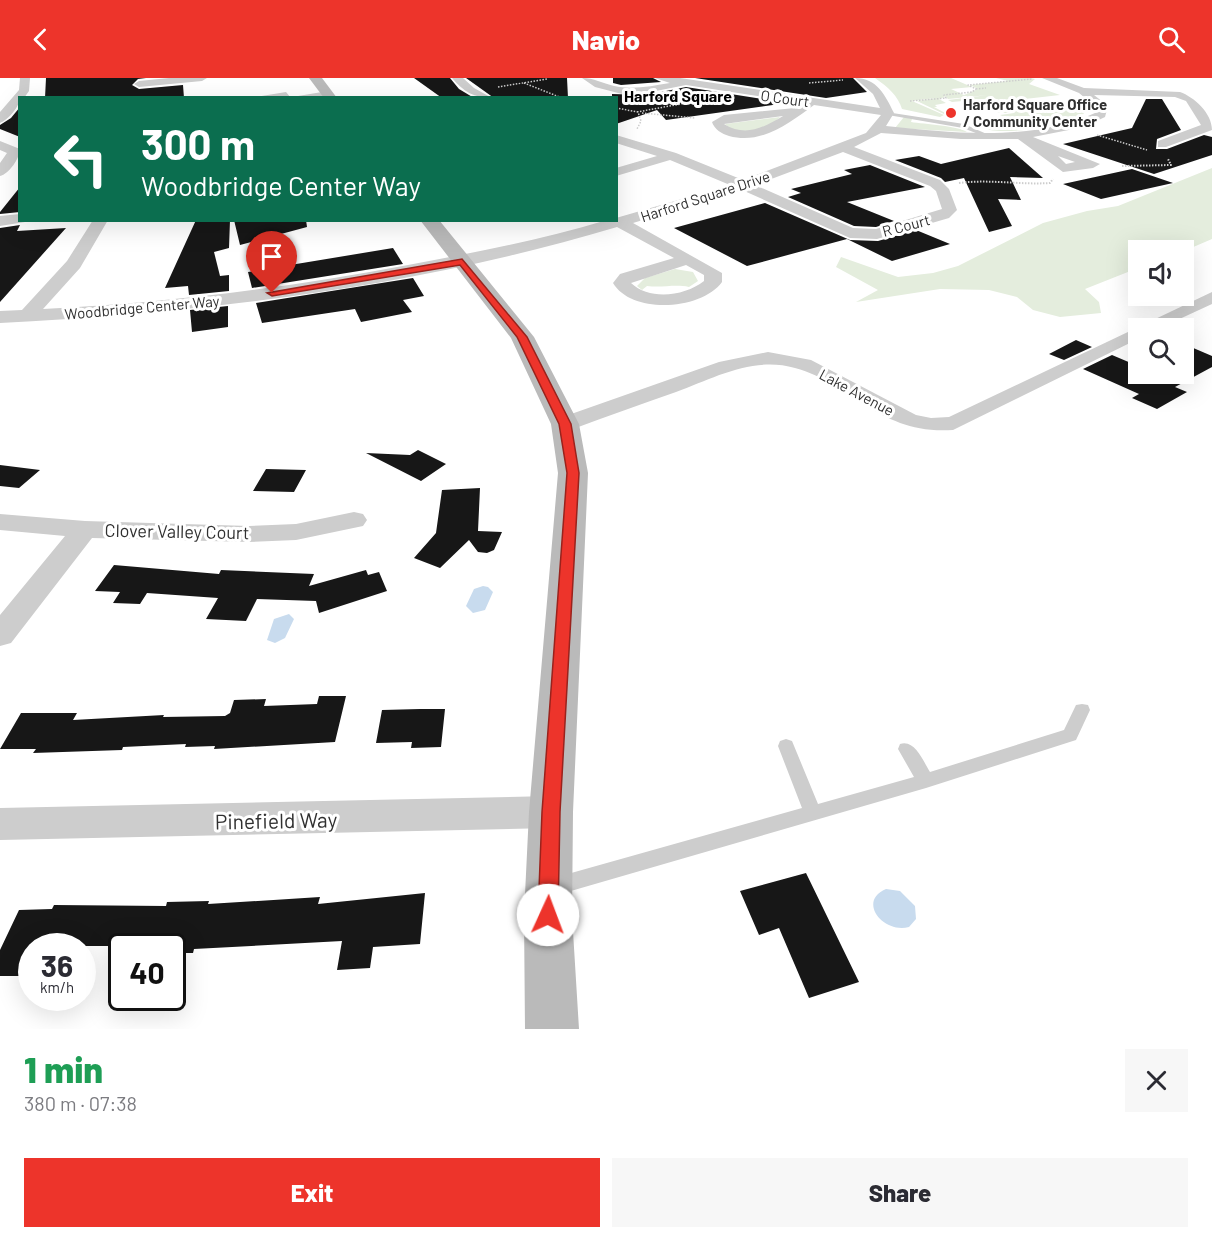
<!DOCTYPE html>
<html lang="en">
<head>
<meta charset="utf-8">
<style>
  :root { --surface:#fff; --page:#f7f7f7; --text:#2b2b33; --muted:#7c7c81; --accent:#ed342b }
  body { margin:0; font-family:Barlow,sans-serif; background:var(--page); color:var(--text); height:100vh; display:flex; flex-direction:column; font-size:22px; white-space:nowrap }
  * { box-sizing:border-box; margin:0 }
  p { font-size:20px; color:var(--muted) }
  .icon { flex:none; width:33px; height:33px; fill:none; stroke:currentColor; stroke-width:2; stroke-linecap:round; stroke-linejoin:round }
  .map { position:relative; height:951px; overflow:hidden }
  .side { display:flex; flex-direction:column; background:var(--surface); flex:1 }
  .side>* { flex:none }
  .hud { position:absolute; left:18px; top:18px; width:600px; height:126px; border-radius:0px; box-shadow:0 6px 24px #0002; background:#0b6e4f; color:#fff; overflow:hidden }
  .buttons { position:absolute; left:1128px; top:162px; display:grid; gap:12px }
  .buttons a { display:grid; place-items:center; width:66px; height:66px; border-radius:0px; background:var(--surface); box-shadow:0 6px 24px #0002; font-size:30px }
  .speed { position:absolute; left:18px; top:855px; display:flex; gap:12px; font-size:30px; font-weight:700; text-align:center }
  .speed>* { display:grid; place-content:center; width:78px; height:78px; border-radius:50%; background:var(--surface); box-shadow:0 6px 24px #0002; line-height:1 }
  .speed small { font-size:15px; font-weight:400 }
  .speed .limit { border:3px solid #111; border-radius:9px; background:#fff; color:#111 }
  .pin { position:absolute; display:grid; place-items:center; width:51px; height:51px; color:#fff; margin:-62px -26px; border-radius:50% 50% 50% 0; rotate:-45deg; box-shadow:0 0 6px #0007 }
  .pin .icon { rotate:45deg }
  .me { position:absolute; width:66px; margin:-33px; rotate:2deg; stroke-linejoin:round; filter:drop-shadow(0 0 4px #0008) }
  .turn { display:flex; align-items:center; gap:21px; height:126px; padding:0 24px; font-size:27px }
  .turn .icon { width:78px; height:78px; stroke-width:2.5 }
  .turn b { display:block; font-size:42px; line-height:51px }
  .round { display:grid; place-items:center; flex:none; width:63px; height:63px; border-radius:0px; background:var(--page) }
  .headline { display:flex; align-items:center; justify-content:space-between; height:102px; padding:0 24px }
  h1 { font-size:36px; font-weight:800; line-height:45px; color:#1e9e55 }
  .primary-button { display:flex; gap:12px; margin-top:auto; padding:12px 24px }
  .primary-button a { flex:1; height:69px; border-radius:0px; background:var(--accent); color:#fff; font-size:24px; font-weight:800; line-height:69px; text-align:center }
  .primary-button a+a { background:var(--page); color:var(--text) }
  header { display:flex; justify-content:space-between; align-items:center; height:78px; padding:0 24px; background:var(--accent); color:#fff; font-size:27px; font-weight:800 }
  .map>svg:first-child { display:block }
  .green { fill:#e4eddd }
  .water { fill:#c8dbee }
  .building { fill:#171717 }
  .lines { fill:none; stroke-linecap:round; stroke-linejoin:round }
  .path-far1 { stroke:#cdcdcd; stroke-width:1.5; stroke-dasharray:1.5 1.5; stroke-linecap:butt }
  .path { stroke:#cdcdcd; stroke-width:2; stroke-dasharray:1.5 1.5; stroke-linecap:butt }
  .lane { fill:#cdcdcd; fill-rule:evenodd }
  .street { fill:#cdcdcd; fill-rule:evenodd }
  .secondary { fill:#bababa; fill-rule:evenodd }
  .route { fill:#ed342b; stroke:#9a221c; stroke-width:1.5 }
  .poi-dot { fill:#ed342b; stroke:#fff; stroke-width:2 }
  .labels { text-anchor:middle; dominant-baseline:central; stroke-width:6; stroke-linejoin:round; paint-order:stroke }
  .far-street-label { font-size:15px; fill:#303030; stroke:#fff }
  .far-poi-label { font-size:15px; font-weight:bold; fill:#303030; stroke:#fff; text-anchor:start }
  .far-neighbourhood-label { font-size:16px; font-weight:bold; fill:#000; stroke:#fff }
  .street-label { font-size:18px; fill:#303030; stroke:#fff }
  .near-street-label { font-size:21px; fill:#303030; stroke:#fff }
</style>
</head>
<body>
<header><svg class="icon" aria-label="back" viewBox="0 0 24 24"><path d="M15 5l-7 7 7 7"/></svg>Navio<svg class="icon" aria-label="search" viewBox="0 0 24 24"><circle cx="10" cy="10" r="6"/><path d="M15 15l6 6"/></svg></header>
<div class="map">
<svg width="1212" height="951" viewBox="0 0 1212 951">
  <rect width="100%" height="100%" fill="#fff"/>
  <!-- green -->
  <path class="green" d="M875,0h76l21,9 -21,2 13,6 14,-6 -8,-4 38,-4 -12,-3h35l4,1 -6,5 31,11 -44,5 7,3 -13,2 -16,-7 -42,4 -4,-2 40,-5 -40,4 -5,-5 2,3 -6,2 7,4 -11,2 2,2h-3l15,8h-3l-29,-14 18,-3 -23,3 32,14 -4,2 -38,-8c-4,-13 -14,-22 -27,-31z
    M1085,23l2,10c-17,16 -89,26 -108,16l36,-5 -15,-7 14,-2h-20l28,-3 -9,-4c13,-2 23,4 34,4 14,-1 26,-7 38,-9z
    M780,39c-12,14 -42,21 -55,7z
    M904,39l8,2 -1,3c13,2 48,4 56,10l-72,-4z
    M1212,90v71l-28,12 -46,-1v18l-53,21 14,13 2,11 -41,4 -27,-7 -16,-13 -28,-7 -49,-1 -84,13 22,-12 -42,-23 5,-10 57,20 35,-4 25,-7 85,-43 44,-12 31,-5z
    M675,191l18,3 5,9 -9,6c-14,-3 -27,1 -42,-1l-5,4 -5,-4 8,-8z"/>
  <!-- water -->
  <path class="water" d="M483,508l5,1 5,5 -8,18 -12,3 -7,-7 8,-17z
    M289,536l5,5 -9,19 -10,5 -8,-3 7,-21z
    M886,811l14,2 15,15 1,13 -7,8c-26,7 -52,-26 -23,-38z"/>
  <!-- building -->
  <path class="building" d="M46,0h100l-8,1 -6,6 7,4 44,-4 1,13h-139z
    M414,0h36l9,11 15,9h-32z
    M466,0h101l1,20h-74z
    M613,0h40l8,4 -40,3 -8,-2z
    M695,0h158l14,14 -41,6z
    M686,9l101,16 -121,17 -9,-10 -41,14v-26h-4v-4l34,1z
    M1146,21h16l19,31 -24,9 -1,10h11l37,-14 8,2v18l-58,19 -91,-30 69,-16z
    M20,29v30l-20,-8v-4l11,-7z
    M1009,70l34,30 -33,-1 11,23 -23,-1 14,27 -23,6 -25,-54 -19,4 -4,-4 -46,-18 24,-4 22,8z
    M870,87l55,22 -78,15 47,19 -18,6 -22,-1 -66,-29 13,-4 -10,-4 61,-15 -8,-4z
    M1132,91l41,14 -72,16 -38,-15z
    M20,109v25l-20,2v-2z
    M765,125l85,37 28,1 38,-11 34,14 -58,17 -45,-22 -100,27 -73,-38z
    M196,142h34l-1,28 -15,4 6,24 9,-1v16l-40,4 -1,-9 -23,2z
    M234,142h72l1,7 -67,18z
    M20,147l-3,6 49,-3 -66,74v-74z
    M393,170l10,16 -151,24 -4,-16z
    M413,200l11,18 -21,4 9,12 -51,10 -6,-13 -93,14 -6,-20z
    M228,228v21l-36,5 -2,-22z
    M1076,262l16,7 -28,13 -15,-6z
    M1184,266l28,12v11l-37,20 12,5 -30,17 -25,-11 7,-4 -56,-25 29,-14 26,11v8h46z
    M418,372l28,14 -25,17 -55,-28 44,2z
    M0,387l40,5 -21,18 -19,-2z
    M266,391l40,1 -12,22 -41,-1z
    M480,410l-2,43 24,1 -8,18 -7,3 -9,-1 -9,-12 -29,28 -26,-10 22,-25 6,-43z
    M114,487l105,9 2,-4 93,4 -5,12 57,-16 2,5 11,-3 8,19 -68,22 -3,-12 -59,-2 -11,22 -40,-2 12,-21 -71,-5 -7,11 -27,-1 7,-11 -25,-1z
    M319,618h27l-11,46 -121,7 1,-3 -30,1 1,-3 -63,3 -1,3 -89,3 3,-4h-36l21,-36h56l-4,7 91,-5 -1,2 62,-1 5,-3 4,-13 32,-1 -2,7 53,-2z
    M420,631h25l-4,38 -30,1 1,-6 -36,1 6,-33z
    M806,795l53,109 -50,16 -30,-70 -20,7 -19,-44z
    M425,815l-5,51 -47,3 -3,21 -33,2 5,-29 -148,8 -1,4h-21v-7h-140l-13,30h-19v-26l19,-40 33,-1 2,-4 112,1 1,-4 42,-1 -1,3 112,-7 -2,7z"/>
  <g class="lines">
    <!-- path-far1 -->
    <path class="path-far1" d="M524,5l38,15
      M809,5l34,-3
      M498,9l49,-8
      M976,11l10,-1
      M910,23l36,-3 -2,-3 28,-3 4,-3 -8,-4 64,-6
      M616,30l22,4 3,9 -4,8
      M637,34l60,-11
      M642,35l53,5
      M1097,57l50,15"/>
    <!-- path -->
    <path class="path" d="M1122,88l49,-1 -3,-6
      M959,105c30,-4 61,2 91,0l3,-4"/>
    <!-- lane -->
    <path class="lane" d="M286,14l5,6 -6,-2 -36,2z
      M886,34l78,12 25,11 -3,2 -23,-9 -75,-13z
      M1082,626l6,1 2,5 -14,30 -150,48 -369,107 -7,-3 -3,-6 3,-6 7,-3 245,-69 -24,-62 2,-5 6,-2 6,2 26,63 96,-27 -16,-28 2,-5c15,-5 23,17 30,28l134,-42 12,-25z"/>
    <!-- street -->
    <path class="street" d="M20,0h10l-1,13 -5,7h-4c0,8 -12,22 -20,25v-11l19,-22z
      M169,0h38l-5,3 -63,6 -5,-3 5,-3z
      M452,0h11l11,10 18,10c-18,0 -28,-6 -40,-20z
      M582,0c12,0 20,5 32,8 18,4 38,0 56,-3l-15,-5h25l200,30 -7,-14 -18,-16c22,0 30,17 39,35l-8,13c68,7 145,16 209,-13l1,-6 -17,-14 -37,-15h15l27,10 96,4c14,5 32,21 32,38l-46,17h-8v-6l43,-16 -15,-24 -11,-4 -81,-2 14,11 -3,11 -21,10 -51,10 67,27 -7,4 -30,4 -45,-33h-57l-80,-6 -27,14 86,33 9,9 8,21 -8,8 -72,21 -27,-1 -108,-48 -109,33 89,50v9c-20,28 -90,33 -109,1l7,-9 54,-16 -57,-31c-199,60 -410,85 -617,96v-12l22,-1 45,-49 26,-41h15l-28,48 -37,41c123,-6 244,-21 365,-44 69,-13 132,-25 199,-45h9v-2l114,-33 -60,-25 -54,16v-8l41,-12 -41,-13v-8l60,18 67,27 123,-47 15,-18 -67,-10c-25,18 -52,40 -85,31 -7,-2 -15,-7 -17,-14l12,-7 71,-7 7,-5 -116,-18 -40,8 -24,1 -27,-7zM783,38c-20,12 -38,21 -59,8zM843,74l87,34 6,5 6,18 -66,20 -23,-1 -98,-43zM1058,78l17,6 -9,2zM686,187l18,10v6c-19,15 -54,20 -73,2z
      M328,13l4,1v4l-46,2z
      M0,63l20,8c0,9 -11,25 -20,27v-13l7,-10 -7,-3z
      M20,136v6h7l-2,2 -25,4v-10z
      M1212,214v12l-52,24h-22v11l-185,91c-73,5 -98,-45 -158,-62 -42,-12 -81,10 -119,24 -34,12 -69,24 -103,37h-16l-3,-5 3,-5 162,-57 49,-10 43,8 105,55 15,3 18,-1z
      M354,434l9,2 4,6 -4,6 -67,14 -47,2 -157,-4 -81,105 -11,3v-31l65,-79 -65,-6v-16l85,7 164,5 47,-2z
      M551,718l13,5 5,11 -5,11 -13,5 -551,12v-32z"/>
    <!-- secondary -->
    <path class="secondary" d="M309,0h13l15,20h-13z
      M420,142h19l95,117 45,87 9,49 -15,339 -1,103 7,114h-54l-1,-114 5,-103 29,-339 -7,-49 -40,-86z"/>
  </g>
  <!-- route -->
  <path class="route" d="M462,181l65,78 44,87 8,49 -19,339 -2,103 -3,7 -7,3 -7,-3 -3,-7 4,-103 25,-339 -8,-49 -42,-87 -57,-72 -188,31 -5,-3z"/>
  <!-- markers -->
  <circle class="poi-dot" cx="951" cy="35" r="6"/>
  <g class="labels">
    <!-- far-street labels -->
    <g class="far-street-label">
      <text transform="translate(785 20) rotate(8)">O Court</text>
      <text transform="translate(705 118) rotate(-18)">Harford Square Drive</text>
      <text transform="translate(906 147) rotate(-15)">R Court</text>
      <text transform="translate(142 229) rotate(-5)">Woodbridge Center Way</text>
      <text transform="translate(857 314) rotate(28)">Lake Avenue</text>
    </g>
    <!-- far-poi labels -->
    <g class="far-poi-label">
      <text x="963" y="26">Harford Square Office<tspan x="963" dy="17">/ Community Center</tspan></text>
    </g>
    <!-- far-neighbourhood labels -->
    <g class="far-neighbourhood-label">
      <text x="678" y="17">Harford Square</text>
    </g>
    <!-- street labels -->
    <g class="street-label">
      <text transform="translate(177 453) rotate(1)">Clover Valley Court</text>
    </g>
    <!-- near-street labels -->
    <g class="near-street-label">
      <text transform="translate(276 742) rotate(-1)">Pinefield Way</text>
    </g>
  </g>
</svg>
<div class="buttons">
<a><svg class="icon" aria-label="sound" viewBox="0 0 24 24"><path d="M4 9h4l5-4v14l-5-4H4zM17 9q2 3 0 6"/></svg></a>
<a><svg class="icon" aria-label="search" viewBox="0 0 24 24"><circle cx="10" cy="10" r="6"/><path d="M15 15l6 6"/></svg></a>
</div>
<div class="speed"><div>36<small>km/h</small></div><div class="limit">40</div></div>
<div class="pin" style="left:272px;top:215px;background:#d93025"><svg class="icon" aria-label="arrive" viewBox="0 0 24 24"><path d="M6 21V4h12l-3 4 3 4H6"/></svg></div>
<svg class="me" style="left:548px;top:837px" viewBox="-20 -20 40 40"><circle r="19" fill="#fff"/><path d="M0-13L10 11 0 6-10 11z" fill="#ed342b"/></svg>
<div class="hud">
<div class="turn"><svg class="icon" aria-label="left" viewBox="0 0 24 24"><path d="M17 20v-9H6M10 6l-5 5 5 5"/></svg><div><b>300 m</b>Woodbridge Center Way</div></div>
</div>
</div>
<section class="side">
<div class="headline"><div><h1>1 min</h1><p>380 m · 07:38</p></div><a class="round"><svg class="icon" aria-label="close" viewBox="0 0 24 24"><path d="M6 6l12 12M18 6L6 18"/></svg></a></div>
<div class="primary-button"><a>Exit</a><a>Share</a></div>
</section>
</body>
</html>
